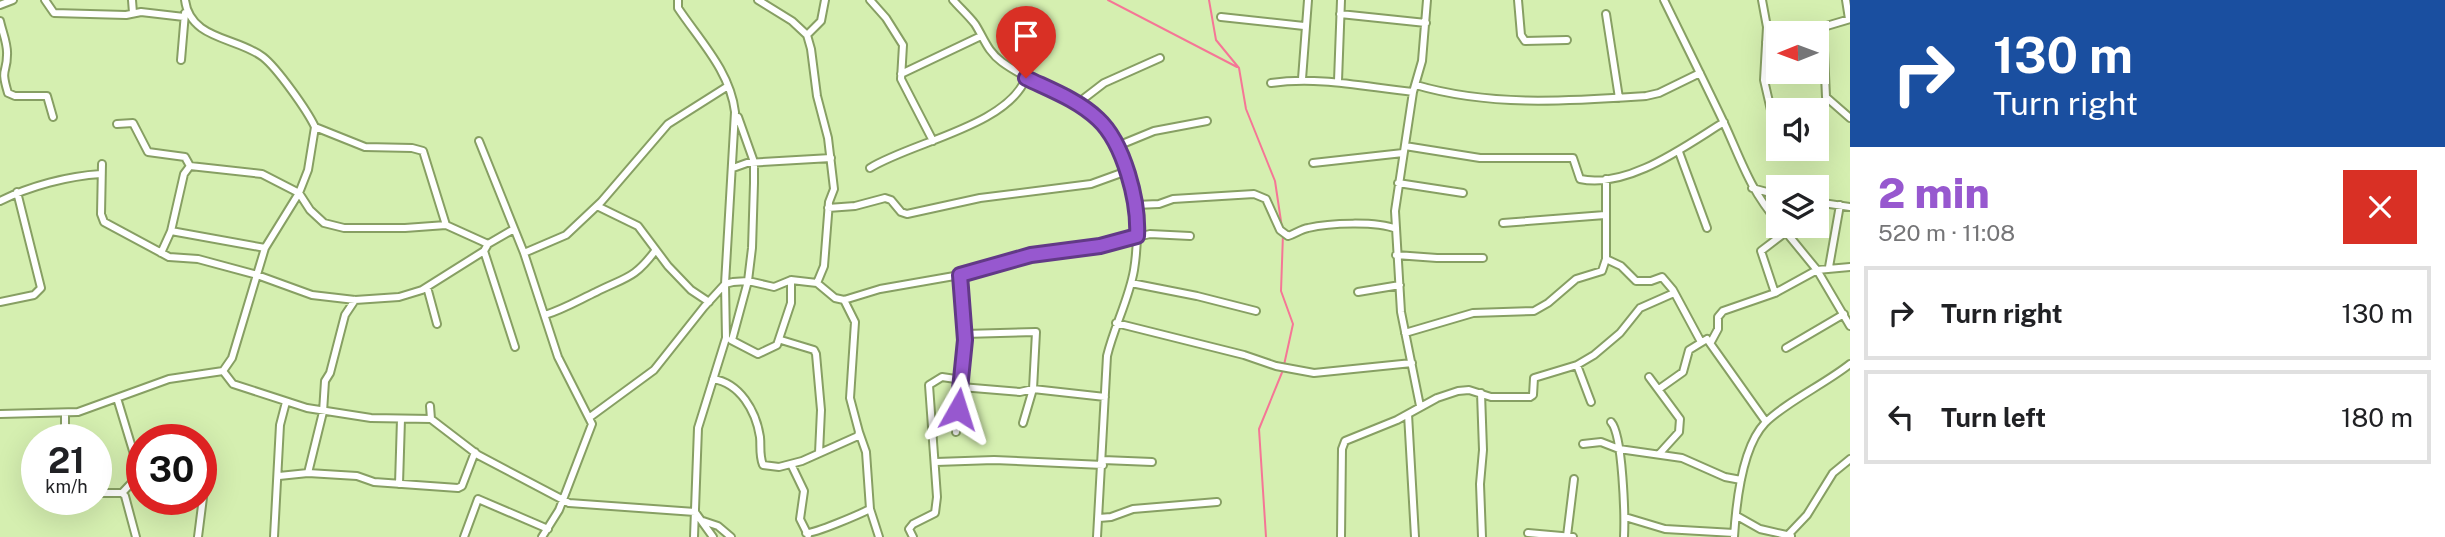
<!DOCTYPE html>
<html lang="en">
<head>
<meta charset="utf-8">
<style>
  :root { --surface:#fff; --page:#f6f6f6; --text:#202124; --muted:#757577; --line:#e0e0e0; --accent:#9758cf }
  body { margin:0; font-family:"Public Sans",sans-serif; background:var(--page); color:var(--text); height:100vh; display:flex; flex-direction:column; font-size:26px; white-space:nowrap }
  * { box-sizing:border-box; margin:0 }
  p { font-size:23px; color:var(--muted) }
  .icon { flex:none; width:38px; height:38px; fill:none; stroke:currentColor; stroke-width:2; stroke-linecap:round; stroke-linejoin:round }
  .map { position:relative; flex:1; overflow:hidden }
  .drawer { display:flex; flex-direction:column; background:var(--surface); width:595px }
  .drawer>* { flex:none }
  .hud { background:#1a4fa0; color:#fff; overflow:hidden }
  .needle { width:46px; rotate:269deg }
  .fabs { position:absolute; left:1766px; top:21px; display:grid; gap:14px }
  .fabs a { display:grid; place-items:center; width:63px; height:63px; border-radius:0px; background:var(--surface); box-shadow:0 7px 28px #0002; font-size:35px }
  .speed { position:absolute; left:21px; top:424px; display:flex; gap:14px; font-size:35px; font-weight:700; text-align:center }
  .speed>* { display:grid; place-content:center; width:91px; height:91px; border-radius:50%; background:var(--surface); box-shadow:0 7px 28px #0002; line-height:1 }
  .speed small { font-size:18px; font-weight:400 }
  .speed .limit { border:10px solid #d22; background:#fff; color:#111 }
  .pin { position:absolute; display:grid; place-items:center; width:60px; height:60px; color:#fff; margin:-72px -30px; border-radius:50% 50% 50% 0; rotate:-45deg; box-shadow:0 0 7px #0007 }
  .pin .icon { rotate:45deg }
  .me { position:absolute; width:77px; margin:-38px; rotate:6deg; stroke-linejoin:round; filter:drop-shadow(0 0 5px #0008) }
  .turn { display:flex; align-items:center; gap:24px; height:147px; padding:0 28px; font-size:32px }
  .turn .icon { width:91px; height:91px; stroke-width:2.5 }
  .turn b { display:block; font-size:49px; line-height:60px }
  .round { display:grid; place-items:center; flex:none; width:74px; height:74px; border-radius:0px; background:var(--page) }
  .overview { display:flex; align-items:center; justify-content:space-between; height:119px; padding:0 28px }
  h1 { font-size:42px; font-weight:800; line-height:52px; color:var(--accent) }
  ul { padding:0; list-style:none }
  li { display:flex; align-items:center; gap:21px; height:94px; margin:0 14px 10px; padding:0 14px; border:4px solid var(--line); border-radius:0px }
  li div { flex:1 }
  li b { display:block; font-size:26px }
  li em { font-style:normal }
  main { display:flex; flex:1; min-height:0 }
  .map>svg:first-child { display:block }
  .lines { fill:none; stroke-linecap:round; stroke-linejoin:round }
  .stream { stroke:#f57696; stroke-width:2 }
  .minor-casing { stroke:#879f63; stroke-width:10 }
  .minor { stroke:#fff; stroke-width:6 }
  .route-casing { stroke:#623987; stroke-width:18 }
  .route { stroke:#9758cf; stroke-width:12 }
</style>
</head>
<body>
<main>
<div class="map">
<svg width="1850" height="537" viewBox="0 0 1850 537">
  <rect width="100%" height="100%" fill="#d5efb0"/>
  <g class="lines">
    <!-- stream -->
    <path class="stream" d="M1108,0l129,67
      M1209,0l7,40 23,28 7,41 29,72 7,47
      M1283,234l-2,57 12,33 -9,41
      M1266,537l-7,-108 24,-59"/>
    <defs>
      <path id="minor" d="M45,0l9,13 72,2 15,-3 43,5
        M132,0l1,13
        M678,0v8c22,33 52,63 57,104l-10,172 1,54 -28,90 -4,109
        M758,0l34,21 15,14 4,14 6,47 11,42 6,51 -5,13 -5,64 -7,17
        M870,0l16,18 17,27 -2,34 32,62
        M953,0c7,8 15,15 22,24 9,14 12,27 27,38 23,17 50,26 75,41 54,32 66,110 57,167 -5,29 -20,57 -27,86l-10,181
        M1518,0l3,35 4,6 42,-1
        M1664,0c20,41 40,81 60,123 17,37 26,67 54,99
        M1762,0l5,27 -3,53 9,39
        M1846,0l3,19
        M0,5l13,-5
        M1340,14l86,9
        M1606,14l13,84
        M1221,17l83,9
        M0,21c2,10 8,23 7,34 0,19 -7,12 1,38l7,3h32l6,21
        M1823,28l3,69 24,21
        M1803,33l47,-14
        M807,35l14,-14 4,-21
        M1766,42l12,-2
        M181,60l4,-47
        M901,74l80,-38
        M1302,79l6,-79
        M1338,81l3,-81
        M1271,83c48,-7 94,4 142,9
        M1416,85c75,22 153,16 230,11l13,-3 41,-20
        M1078,103l26,-20 56,-25
        M117,124l16,-1 15,29 37,5 5,9
        M315,127l50,20 47,1 11,3 23,74 42,19
        M479,141l45,112 34,104 34,67 -33,86 -17,27
        M1405,146l75,12h93l7,21c48,10 105,-33 144,-57
        M1115,147l39,-16 53,-10
        M1679,152l28,76
        M1313,163l90,-10
        M102,164l-1,50 3,8 65,35 29,2 59,16 55,20 43,5 44,-3 23,-7 62,-39 4,-7 26,-15
        M190,166l72,8 37,19 11,17 14,13 20,5h61l41,-3
        M733,168l14,-5 84,-5
        M870,168c42,-26 137,-42 156,-90
        M1398,183l65,10
        M1752,188l26,7
        M0,201c30,-15 68,-25 101,-27
        M1816,202l34,5
        M1135,205l24,-1 14,-5 81,-5 12,5 14,31 8,6c7,-2 13,-7 20,-8 21,-5 69,-7 88,1
        M597,206l41,20 30,40 23,24 18,12
        M828,208l27,-2 30,-8 6,2 10,12 6,2 73,-16 111,-14 36,-13
        M1503,223l102,-8
        M1781,226l36,44 33,56
        M171,231l94,17
        M484,251l31,96
        M161,253l10,-22 13,-57 6,-8
        M524,253l42,-18 35,-33 67,-78 60,-38
        M1396,255l41,3h46
        M1606,259l15,7 15,15h15l11,-4 11,13 28,52
        M1829,267l11,-62
        M1131,283l66,13 59,15
        M427,287l10,37
        M1358,292l42,-7
        M1775,293l-14,-42 25,-19
        M0,302l34,-7 7,-7 -24,-96
        M545,315c19,-6 34,-15 51,-23 30,-15 38,-13 59,-41
        M1116,323l128,32 32,11 38,7 98,-10
        M1405,333l68,-20 61,-2 14,-8 28,-24 26,-8 4,-12v-80
        M964,334l72,-2 -3,57 -10,34
        M731,340l27,14 19,-9 14,-42v-23
        M732,340l16,-59 4,-33 2,-65v-21l-16,-45
        M781,340l33,10 2,4 5,56 -2,43
        M1711,342l7,-13v-12l5,-6 52,-18 42,-23 33,-3
        M1786,348l58,-34
        M1577,365l14,37
        M223,371l10,13 74,24 64,10 60,1 47,36 91,48 126,9 18,25
        M1649,377l31,42 -1,13 -19,21
        M713,379c27,4 43,32 47,58 1,9 -1,18 3,28l16,2 23,-6 56,-25 1,-4 -9,-34 5,-76 -11,-22
        M961,387l59,5 13,-3 72,8
        M1659,389l24,-17 6,-22 18,-11 59,83
        M1481,393l2,57 -3,34 2,53
        M117,398l23,76 -18,19
        M430,406l1,13
        M1420,406l-19,-94 -6,-101 18,-119 9,-31 5,-61
        M0,414l78,-2 91,-33 54,-8 9,-13 33,-110 34,-55 9,-23 7,-43c-8,-17 -38,-59 -52,-70 -26,-20 -73,-17 -78,-57
        M1408,414l7,123
        M590,417l64,-47 50,-63 21,-23 8,-2 15,-1 26,6 17,-7 26,3 18,15 9,2 36,-11 80,-14 71,-20 69,-9 50,-12 40,2
        M1611,422c12,13 14,95 13,115
        M956,432l9,-93 -5,-64
        M65,439v-25
        M1583,444l18,-2 18,7 63,9 43,19 16,3
        M1103,460l49,2
        M936,462l58,-2 109,5
        M791,464l13,27 -4,28 8,16
        M308,473l15,-61 2,-31 5,-8 15,-58 10,-15
        M279,476l29,-3 49,3 17,6 84,6 4,-2 13,-34
        M399,484l2,-65
        M96,493h26l3,3 11,41
        M870,509l9,28
        M1737,516l23,13 31,7
        M1625,517l40,12 69,4
        M1099,518l12,-1 22,-8 84,-7
        M703,521l15,5 13,11
        M806,533c8,1 54,-19 64,-24l-4,-57 -7,-20
        M1528,533l45,4
        M1788,535l19,-20 26,-42 17,-14
        M1567,536l7,-57
        M198,537l9,-71 -6,-8
        M274,537l6,-112 6,-23
        M464,537l14,-38 70,30
        M913,537l-4,-8 4,-5 22,-11 2,-16 -8,-112 13,-8 20,3
        M1341,537l1,-88 3,-8 52,-21 40,-22 21,-7 11,-1 22,7h39l3,-2 1,-17 43,-13 17,-10 26,-22 20,-25 34,-15
        M1734,537c2,-32 8,-90 31,-114 21,-21 60,-39 85,-59"/>
    </defs>
    <!-- minor casing -->
    <use href="#minor" class="minor-casing"/>
    <!-- minor -->
    <use href="#minor" class="minor"/>
  </g>
  <g class="lines">
    <defs>
      <path id="route" d="M958,409l7,-69 -5,-65 71,-20 69,-9 37,-10c2,-34 -13,-93 -39,-117 -20,-19 -47,-29 -72,-41"/>
    </defs>
    <!-- route casing -->
    <use href="#route" class="route-casing"/>
    <!-- route -->
    <use href="#route" class="route"/>
  </g>
</svg>
<div class="fabs">
<a><svg class="needle" viewBox="-14 -14 28 28"><path d="M0-13l5 13h-10z" fill="#e53935"/><path d="M0 13l5-13h-10z" fill="#757577"/></svg></a>
<a><svg class="icon" aria-label="sound" viewBox="0 0 24 24"><path d="M4 9h4l5-4v14l-5-4H4zM17 9q2 3 0 6"/></svg></a>
<a><svg class="icon" aria-label="layers" viewBox="0 0 24 24"><path d="M12 4l9 5-9 5-9-5zM3 14l9 5 9-5"/></svg></a>
</div>
<div class="speed"><div>21<small>km/h</small></div><div class="limit">30</div></div>
<div class="pin" style="left:1026px;top:78px;background:#d93025"><svg class="icon" aria-label="arrive" viewBox="0 0 24 24"><path d="M6 21V4h12l-3 4 3 4H6"/></svg></div>
<svg class="me" style="left:958px;top:409px" viewBox="-20 -20 40 40"><path d="M0-17L14 15 0 8-14 15z" fill="#9758cf" stroke="#fff" stroke-width="4"/></svg>
</div>
<section class="drawer">
<div class="hud">
<div class="turn"><svg class="icon" aria-label="right" viewBox="0 0 24 24"><path d="M7 20v-9h11M14 6l5 5-5 5"/></svg><div><b>130 m</b>Turn right</div></div>
</div>
<div class="overview"><div><h1>2 min</h1><p>520 m · 11:08</p></div><a class="round" style="background:#d93025;color:#fff"><svg class="icon" aria-label="close" viewBox="0 0 24 24"><path d="M6 6l12 12M18 6L6 18"/></svg></a></div>
<ul>
<li><svg class="icon" aria-label="right" viewBox="0 0 24 24"><path d="M7 20v-9h11M14 6l5 5-5 5"/></svg><div><b>Turn right</b></div><em>130 m</em></li>
<li><svg class="icon" aria-label="left" viewBox="0 0 24 24"><path d="M17 20v-9H6M10 6l-5 5 5 5"/></svg><div><b>Turn left</b></div><em>180 m</em></li>
</ul>
</section>
</main>
</body>
</html>
